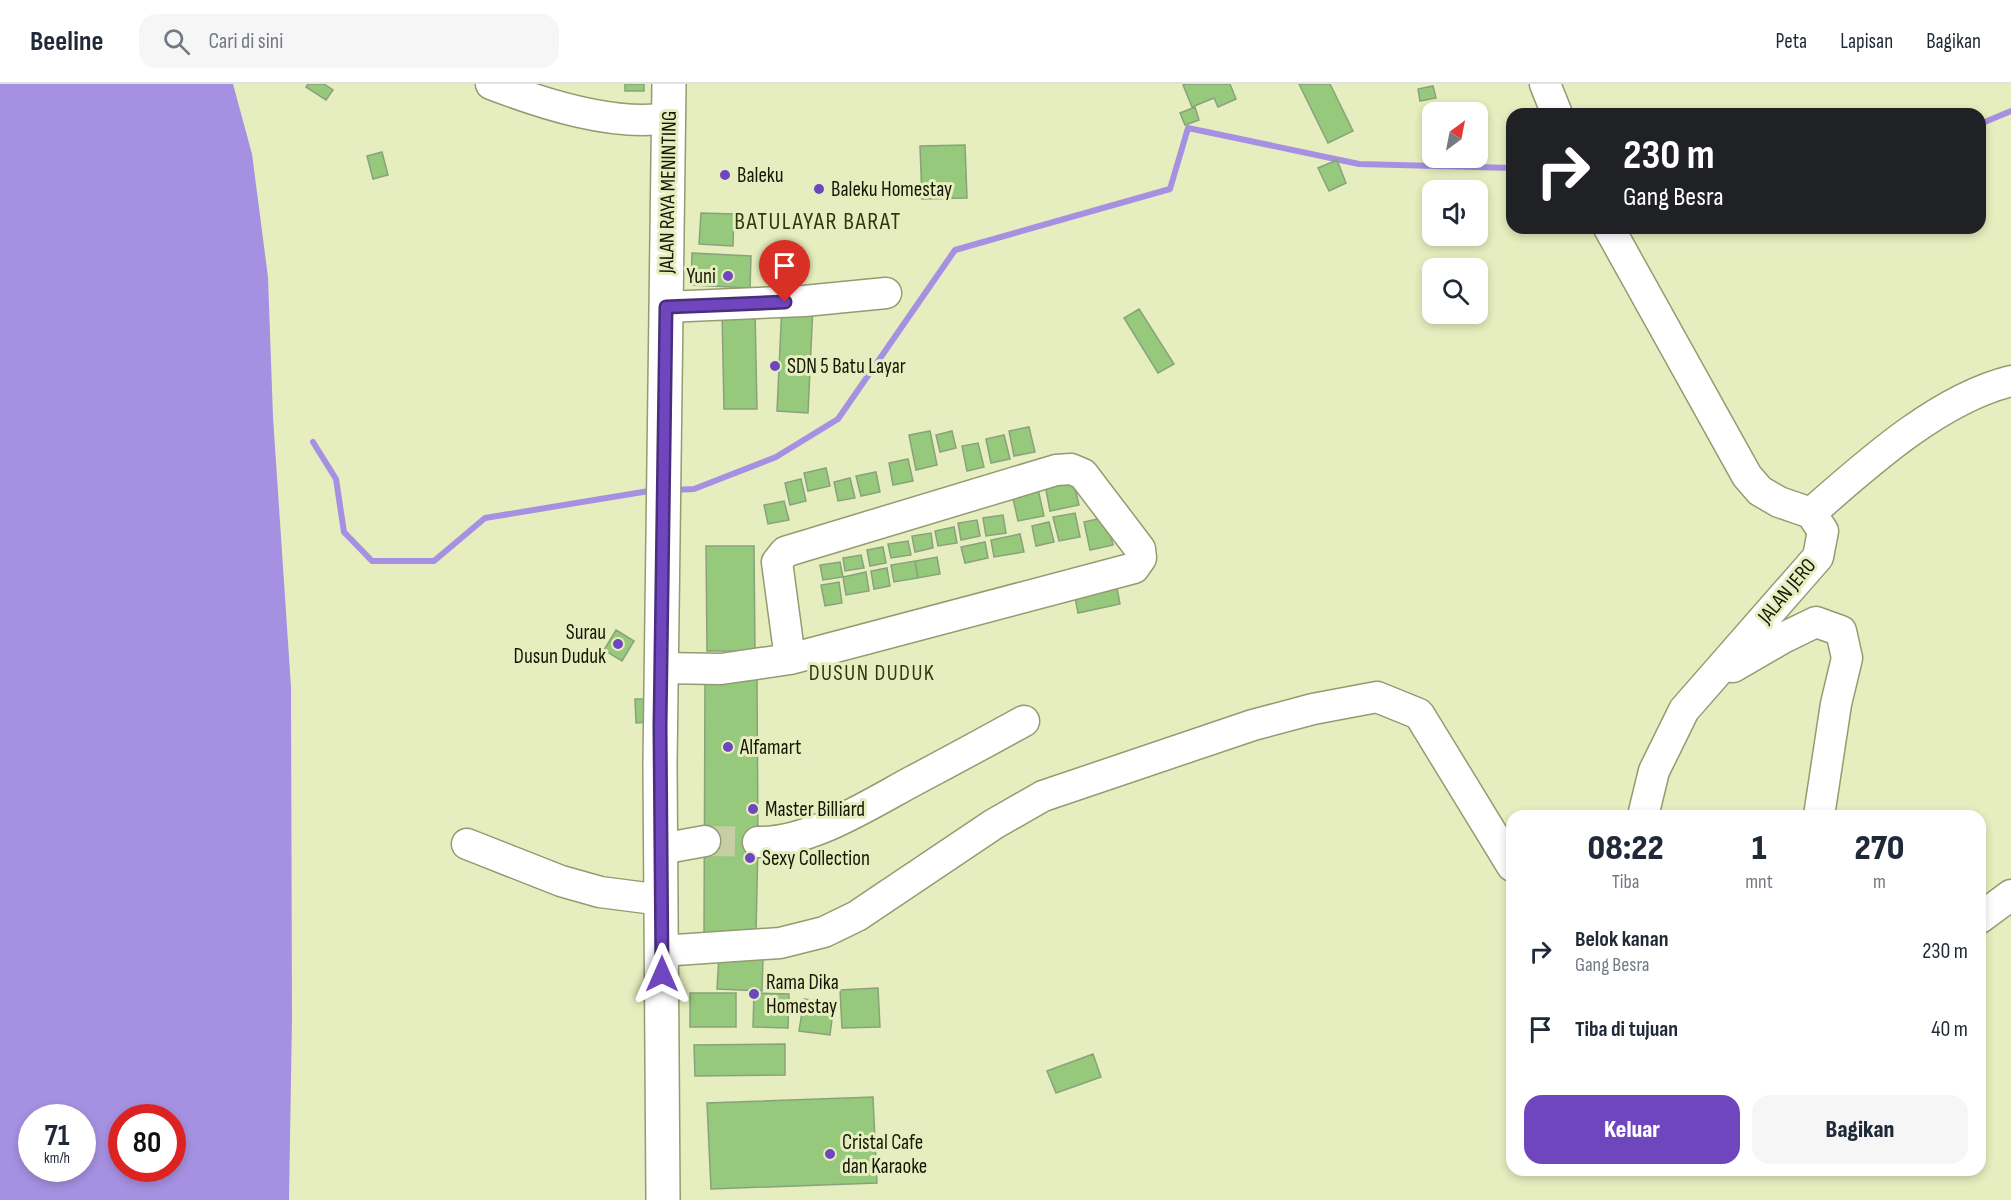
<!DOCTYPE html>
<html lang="id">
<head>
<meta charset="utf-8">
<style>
  :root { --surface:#fff; --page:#f6f6f7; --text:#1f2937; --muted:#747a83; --line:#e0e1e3; --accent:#7046bf }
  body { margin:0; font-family:"Sofia Sans Condensed",sans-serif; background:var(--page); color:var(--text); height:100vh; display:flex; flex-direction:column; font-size:22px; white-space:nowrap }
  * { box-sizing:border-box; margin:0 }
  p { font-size:20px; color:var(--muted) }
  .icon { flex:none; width:33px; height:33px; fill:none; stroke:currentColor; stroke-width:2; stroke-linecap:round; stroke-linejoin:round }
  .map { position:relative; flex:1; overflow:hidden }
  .panel { position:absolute; left:1506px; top:726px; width:480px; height:366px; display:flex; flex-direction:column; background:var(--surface); border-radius:18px; box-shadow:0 3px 9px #0003 }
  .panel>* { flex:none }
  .banner { position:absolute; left:1506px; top:24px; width:480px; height:126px; border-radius:18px; box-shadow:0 3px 9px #0003; background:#202124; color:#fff; overflow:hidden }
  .needle { width:39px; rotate:32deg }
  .buttons { position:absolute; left:1422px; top:18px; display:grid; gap:12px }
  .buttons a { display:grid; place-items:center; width:66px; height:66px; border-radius:12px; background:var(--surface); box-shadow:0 3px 9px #0003; font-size:30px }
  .speed { position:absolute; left:18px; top:1020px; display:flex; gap:12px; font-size:30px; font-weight:700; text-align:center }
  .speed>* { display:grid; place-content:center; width:78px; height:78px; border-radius:50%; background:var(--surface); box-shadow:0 3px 9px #0003; line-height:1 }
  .speed small { font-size:15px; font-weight:400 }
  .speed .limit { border:9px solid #d22; background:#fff; color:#111 }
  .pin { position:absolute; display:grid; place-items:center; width:51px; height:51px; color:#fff; margin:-62px -26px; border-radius:50% 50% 50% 0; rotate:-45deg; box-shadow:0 0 6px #0007 }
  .pin .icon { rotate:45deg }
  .me { position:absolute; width:66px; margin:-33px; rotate:0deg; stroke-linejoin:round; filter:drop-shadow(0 0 4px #0008) }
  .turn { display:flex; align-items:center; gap:21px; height:126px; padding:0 18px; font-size:27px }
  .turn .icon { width:78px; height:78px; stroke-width:2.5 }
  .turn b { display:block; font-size:42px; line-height:51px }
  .eta { display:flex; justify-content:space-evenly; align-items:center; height:102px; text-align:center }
  .eta b { font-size:36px; font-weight:800; line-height:42px }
  .primary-button { display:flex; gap:12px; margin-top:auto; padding:12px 18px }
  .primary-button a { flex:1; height:69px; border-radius:18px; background:var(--accent); color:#fff; font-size:24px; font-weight:800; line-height:69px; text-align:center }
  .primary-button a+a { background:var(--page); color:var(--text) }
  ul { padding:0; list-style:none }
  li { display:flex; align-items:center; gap:18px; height:78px; padding:0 18px }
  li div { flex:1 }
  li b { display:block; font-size:22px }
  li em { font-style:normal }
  header { display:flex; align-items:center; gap:36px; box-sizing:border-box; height:84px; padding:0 30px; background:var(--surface); border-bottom:2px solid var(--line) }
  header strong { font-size:28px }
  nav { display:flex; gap:33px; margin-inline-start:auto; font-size:21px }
  .search { width:420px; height:54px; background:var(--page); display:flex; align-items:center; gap:15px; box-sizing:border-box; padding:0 21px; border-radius:18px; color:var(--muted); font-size:22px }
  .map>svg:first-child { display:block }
  .water { fill:#a690e2; fill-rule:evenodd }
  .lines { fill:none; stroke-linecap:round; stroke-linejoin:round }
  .stream { stroke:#a690e2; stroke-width:6 }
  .building { fill:#96c97b; stroke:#89a27c; stroke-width:1.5 }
  .minor-tunnel { stroke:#c7cea3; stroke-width:30; stroke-dasharray:30 15; stroke-linecap:butt }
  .minor-casing { stroke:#949b70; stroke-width:33 }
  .highway-casing { stroke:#949b70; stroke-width:36 }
  .minor { stroke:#fff; stroke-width:30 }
  .highway { stroke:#fff; stroke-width:33 }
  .route-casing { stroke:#492e7c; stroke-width:15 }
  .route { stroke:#7046bf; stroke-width:10 }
  .poi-dot { fill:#7046bf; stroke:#e6eebf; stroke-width:2 }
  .labels { text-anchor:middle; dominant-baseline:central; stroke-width:6; stroke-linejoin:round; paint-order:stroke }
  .poi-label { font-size:21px; fill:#151707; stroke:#e6eebf; text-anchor:start }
  .street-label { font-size:21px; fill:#151707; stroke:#e6eebf }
  .neighbourhood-label { font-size:22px; letter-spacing:1.5px; fill:#32370d; stroke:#e6eebf }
  .quarter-label { font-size:24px; letter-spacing:1.5px; fill:#32370d; stroke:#e6eebf }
</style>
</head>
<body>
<header>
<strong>Beeline</strong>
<div class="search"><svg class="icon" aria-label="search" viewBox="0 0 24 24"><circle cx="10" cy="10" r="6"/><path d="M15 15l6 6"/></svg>Cari di sini</div>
<nav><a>Peta</a><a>Lapisan</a><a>Bagikan</a></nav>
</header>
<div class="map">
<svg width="2011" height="1116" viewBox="0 0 2011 1116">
  <rect width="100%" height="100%" fill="#e6eebf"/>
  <!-- water -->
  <path class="water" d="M0,0h233l19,70 16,123 5,140 18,270 1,331 -3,182h-289zM32,1034h50v50h-50zM122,1034h50v50h-50z"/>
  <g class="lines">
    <!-- stream -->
    <path class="stream" d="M1980,40l31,-13
      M313,358l23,37 8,53 28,29h62l51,-43 170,-28
      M674,406l20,-1 82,-32 62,-38 117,-169 215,-61 18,-61 171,36 153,4"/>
  </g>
  <!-- building -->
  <path class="building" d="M308,0h16l9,6 -7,10 -20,-13z
    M625,0h19v7h-19z
    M1186,0h44l6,15 -18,8 -4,-9 -22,9 -9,-22z
    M1299,0h31l23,47 -25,12z
    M1433,2l3,12 -16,3 -2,-12z
    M1195,23l4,13 -14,5 -5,-12z
    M965,61l2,53 -45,1 -2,-53z
    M382,68l6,23 -15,4 -6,-23z
    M1337,76l9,23 -17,8 -11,-23z
    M701,129l33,1 -1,32 -34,-2z
    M692,169l59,3 -1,32 -59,-3z
    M782,220l31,2 -5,107 -31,-2z
    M1139,225l35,55 -16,9 -34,-55z
    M722,226h33l2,99h-33z
    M1029,343l6,25 -21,4 -5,-25z
    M930,347l7,34 -21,5 -7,-35z
    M952,347l4,17 -16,4 -4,-17z
    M1004,351l6,24 -19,4 -5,-24z
    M978,359l6,24 -17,4 -5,-25z
    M908,375l5,22 -20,4 -4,-22z
    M826,384l4,18 -22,5 -4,-18z
    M876,388l4,20 -19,4 -5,-20z
    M850,394l5,20 -17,3 -4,-19z
    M801,395l5,22 -16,4 -5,-22z
    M1073,395l6,26 -29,6 -5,-26z
    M1038,405l6,27 -26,5 -6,-27z
    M784,417l5,19 -21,4 -4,-19z
    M1075,429l5,24 -21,4 -6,-24z
    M1003,431l3,18 -20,3 -3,-18z
    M1106,433l7,28 -23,5 -6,-28z
    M977,436l3,16 -19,4 -3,-17z
    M1049,438l5,20 -18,4 -4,-20z
    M954,443l3,16 -19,3 -3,-15z
    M931,449l2,15 -18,4 -3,-16z
    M1020,450l4,18 -30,5 -3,-17z
    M908,457l3,14 -20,3 -3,-14z
    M985,458l3,16 -23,5 -4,-16z
    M706,462h48l1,105h-48z
    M883,463l3,16 -16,3 -3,-16z
    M861,471l3,13 -19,3 -2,-13z
    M937,473l3,17 -22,4 -3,-17z
    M915,477l3,17 -24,4 -3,-17z
    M840,478l3,15 -20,3 -3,-15z
    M887,484l3,18 -16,3 -3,-18z
    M866,488l3,19 -23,4 -3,-18z
    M839,498l3,21 -17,3 -4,-21z
    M1116,499l4,21 -42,9 -4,-21z
    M616,546l18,11 -12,20 -18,-11z
    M705,594l52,1 1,163 -2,92h-52z
    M635,615h13l1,23 -13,1z
    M719,871l44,3 -1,33 -45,-2z
    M878,904l2,39 -38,1 -2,-38z
    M690,909h46v34h-46z
    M754,909l35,1 -1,34 -35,-1z
    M804,915l30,4 -4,32 -31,-4z
    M785,960v31l-90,1 -1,-31z
    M1093,970l8,23 -45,16 -9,-22z
    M873,1013l4,86 -166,6 -4,-86z"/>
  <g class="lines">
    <!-- minor-tunnel -->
    <path class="minor-tunnel" d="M705,757l53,1"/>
    <defs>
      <path id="minor" d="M491,0c52,20 123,43 178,34
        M1545,0l12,30
        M1609,144l138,248 13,15 19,11 32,11 12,18 -5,26 -134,153 -30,61 -11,45
        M665,223l139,-6 82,-8
        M1811,429c56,-49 127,-114 200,-132
        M1733,583l50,-29 33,-16 25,9 6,27 -11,46 -17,112
        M661,584l60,1 69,-10 344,-91 7,-10 -1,-9 -57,-75 -12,-5 -15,1 -265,80 -6,2 -8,10 13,97
        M758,758c51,1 109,-36 153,-60 38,-20 75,-40 113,-61
        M467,760l94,37 39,11 62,8
        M661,765l44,-8
        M1980,834l31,-23
        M661,867l119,-8 44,-11 33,-16 137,-92 49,-28 210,-71 60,-16 64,-12 42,17 93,152"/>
      <path id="highway" d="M663,1116l-3,-435 9,-681"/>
    </defs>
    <!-- minor casing -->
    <use href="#minor" class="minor-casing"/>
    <!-- highway casing -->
    <use href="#highway" class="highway-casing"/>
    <!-- minor -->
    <use href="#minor" class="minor"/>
    <!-- highway -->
    <use href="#highway" class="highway"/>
  </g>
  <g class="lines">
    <defs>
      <path id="route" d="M662,890l-2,-248 6,-419 119,-5"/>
    </defs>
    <!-- route casing -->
    <use href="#route" class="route-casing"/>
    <!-- route -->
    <use href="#route" class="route"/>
  </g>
  <!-- markers -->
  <g class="poi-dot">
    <circle cx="725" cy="91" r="6"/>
    <circle cx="819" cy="105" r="6"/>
    <circle cx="728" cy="192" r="6"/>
    <circle cx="775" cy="282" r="6"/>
    <circle cx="618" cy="560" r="6"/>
    <circle cx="728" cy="663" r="6"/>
    <circle cx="753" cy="725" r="6"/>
    <circle cx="750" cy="774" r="6"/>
    <circle cx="754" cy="910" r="6"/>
    <circle cx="830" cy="1070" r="6"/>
  </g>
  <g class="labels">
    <!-- poi labels -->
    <g class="poi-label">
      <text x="737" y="91">Baleku</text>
      <text x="831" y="105">Baleku Homestay</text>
      <text x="716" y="192" text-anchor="end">Yuni</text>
      <text x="787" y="282">SDN 5 Batu Layar</text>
      <text x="606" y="548" text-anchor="end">Surau<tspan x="606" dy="24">Dusun Duduk</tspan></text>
      <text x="740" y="663">Alfamart</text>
      <text x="765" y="725">Master Billiard</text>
      <text x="762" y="774">Sexy Collection</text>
      <text x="766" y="898">Rama Dika<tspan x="766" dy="24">Homestay</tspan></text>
      <text x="842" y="1058">Cristal Cafe<tspan x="842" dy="24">dan Karaoke</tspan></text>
    </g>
    <!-- street labels -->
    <g class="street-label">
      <text transform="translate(668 108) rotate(-89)">JALAN RAYA MENINTING</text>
      <text transform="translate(1787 507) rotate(-50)">JALAN JERO</text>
    </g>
    <!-- neighbourhood labels -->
    <g class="neighbourhood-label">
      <text x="872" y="589">DUSUN DUDUK</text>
    </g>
    <!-- quarter labels -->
    <g class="quarter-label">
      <text x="818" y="137">BATULAYAR BARAT</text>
    </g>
  </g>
</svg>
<div class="buttons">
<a><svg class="needle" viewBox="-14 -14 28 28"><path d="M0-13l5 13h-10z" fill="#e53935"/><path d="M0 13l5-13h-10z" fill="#747a83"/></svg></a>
<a><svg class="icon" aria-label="sound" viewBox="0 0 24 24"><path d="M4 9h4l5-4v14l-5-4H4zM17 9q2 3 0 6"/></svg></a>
<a><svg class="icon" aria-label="search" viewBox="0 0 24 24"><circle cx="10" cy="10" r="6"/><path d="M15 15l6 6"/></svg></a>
</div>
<div class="speed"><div>71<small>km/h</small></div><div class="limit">80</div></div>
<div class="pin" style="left:785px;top:218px;background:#d93025"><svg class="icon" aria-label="arrive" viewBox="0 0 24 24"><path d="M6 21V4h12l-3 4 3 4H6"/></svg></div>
<svg class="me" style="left:662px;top:890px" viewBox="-20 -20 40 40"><path d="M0-17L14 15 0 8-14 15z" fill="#7046bf" stroke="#fff" stroke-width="4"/></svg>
<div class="banner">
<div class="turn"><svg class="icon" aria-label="right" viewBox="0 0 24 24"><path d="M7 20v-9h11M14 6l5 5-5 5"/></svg><div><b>230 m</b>Gang Besra</div></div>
</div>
<section class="panel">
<div class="eta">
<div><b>08:22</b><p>Tiba</p></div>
<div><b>1</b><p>mnt</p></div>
<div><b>270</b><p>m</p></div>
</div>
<ul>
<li><svg class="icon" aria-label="right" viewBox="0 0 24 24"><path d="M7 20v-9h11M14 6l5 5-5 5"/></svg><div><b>Belok kanan</b><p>Gang Besra</p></div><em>230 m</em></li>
<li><svg class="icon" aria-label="arrive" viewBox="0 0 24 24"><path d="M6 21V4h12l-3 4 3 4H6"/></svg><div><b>Tiba di tujuan</b></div><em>40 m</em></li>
</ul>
<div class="primary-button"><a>Keluar</a><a>Bagikan</a></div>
</section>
</div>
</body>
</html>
